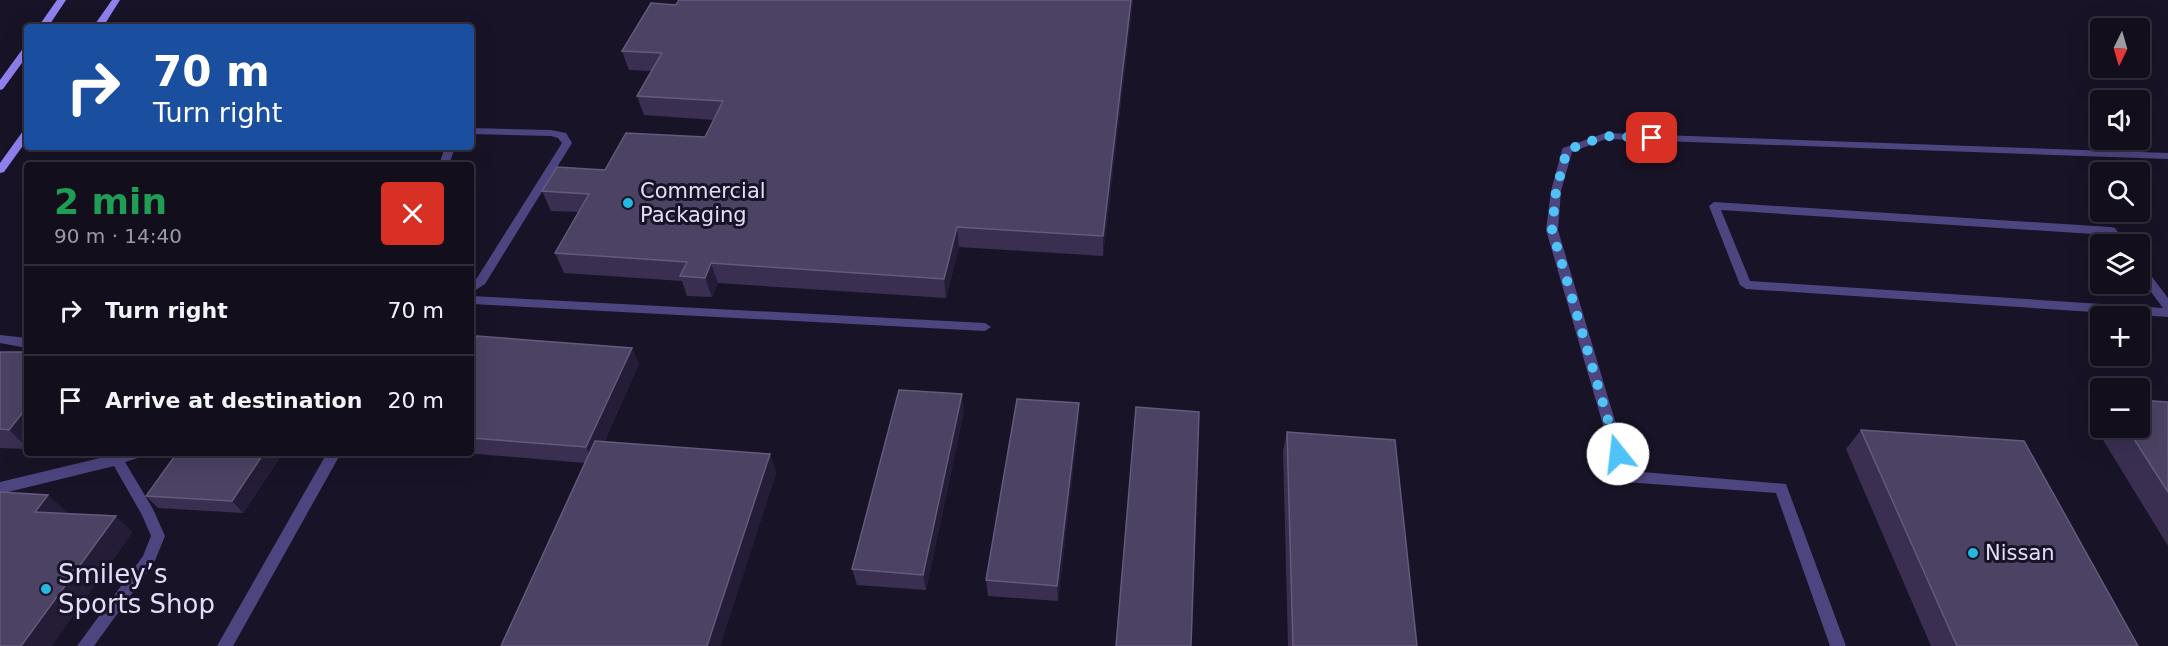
<!DOCTYPE html>
<html lang="en">
<head>
<meta charset="utf-8">
<style>
  :root { --surface:#120e1c; --page:#1f1c29; --text:#f1f3f6; --muted:#9c9ca3; --line:#312e3b }
  body { margin:0; font-family:"DejaVu Sans",sans-serif; background:var(--page); color:var(--text); height:100vh; display:flex; flex-direction:column; font-size:22px; white-space:nowrap }
  * { box-sizing:border-box; margin:0 }
  p { font-size:20px; color:var(--muted) }
  .icon { flex:none; width:33px; height:33px; fill:none; stroke:currentColor; stroke-width:2; stroke-linecap:round; stroke-linejoin:round }
  .map { position:relative; flex:1; overflow:hidden }
  .panel { position:absolute; left:24px; top:162px; width:450px; height:294px; display:flex; flex-direction:column; background:var(--surface); border-radius:6px; box-shadow:0 6px 24px #0002,0 0 0 2px var(--line) }
  .panel>* { flex:none }
  .hud { position:absolute; left:24px; top:24px; width:450px; height:126px; border-radius:6px; box-shadow:0 6px 24px #0002,0 0 0 2px var(--line); background:#1a4fa0; color:#fff; overflow:hidden }
  .needle { width:39px; rotate:185deg }
  .buttons { position:absolute; left:2090px; top:18px; display:grid; gap:12px }
  .buttons a { display:grid; place-items:center; width:60px; height:60px; border-radius:6px; background:var(--surface); box-shadow:0 6px 24px #0002,0 0 0 2px var(--line); font-size:30px }
  .pin { position:absolute; display:grid; place-items:center; width:51px; height:51px; color:#fff; margin:-26px; border-radius:12px; box-shadow:0 3px 9px #0006 }
  .me { position:absolute; width:66px; margin:-33px; rotate:344deg; stroke-linejoin:round; filter:drop-shadow(0 0 4px #0008) }
  .turn { display:flex; align-items:center; gap:21px; height:126px; padding:0 30px; font-size:27px }
  .turn .icon { width:78px; height:78px; stroke-width:2.5 }
  .turn b { display:block; font-size:42px; line-height:51px }
  .round { display:grid; place-items:center; flex:none; width:63px; height:63px; border-radius:6px; background:var(--page) }
  .summary { display:flex; align-items:center; justify-content:space-between; height:102px; padding:0 30px }
  h1 { font-size:36px; font-weight:600; line-height:45px; color:#1e9e55 }
  ul { padding:0; list-style:none }
  li { display:flex; align-items:center; gap:18px; height:90px; padding:0 30px; border-top:2px solid var(--line) }
  li div { flex:1 }
  li b { display:block; font-size:22px }
  li em { font-style:normal }
  .map>svg:first-child { display:block }
  .lines { fill:none; stroke-linecap:round; stroke-linejoin:round }
  .service { fill:#4d457f; fill-rule:evenodd }
  .secondary { fill:#8f81ed; fill-rule:evenodd }
  .wall { fill:#3a2f51 }
  .shaded-wall { fill:#251c38 }
  .building { fill:#4c4263; stroke:#645a7b; stroke-width:1.5 }
  .route { stroke:#4fc3f7; stroke-width:10; stroke-dasharray:0 18 }
  .poi-dot { fill:#23b9e0; stroke:#181326; stroke-width:2 }
  .labels { text-anchor:middle; dominant-baseline:central; stroke-width:6; stroke-linejoin:round; paint-order:stroke }
  .poi-label { font-size:21px; fill:#e3ddfa; stroke:#181326; text-anchor:start }
  .near-poi-label { font-size:26px; fill:#e3ddfa; stroke:#181326; text-anchor:start }
</style>
</head>
<body>
<div class="map">
<svg width="2168" height="646" viewBox="0 0 2168 646">
  <rect width="100%" height="100%" fill="#181326"/>
  <g class="lines">
    <!-- service -->
    <path class="service" d="M471,128l80,2 15,3 6,10 -87,141 -14,9v-10l6,-5 85,-135 -4,-5 -7,-2 -80,-2z
      M1605,133l563,20v6l-562,-20 -34,13 -11,39 -3,39 72,241 156,13 60,162h-16l-54,-153 -151,-11 -5,-2 -2,-4 -72,-246 5,-39 11,-41 1,-2z
      M445,147h10l-6,18h-10z
      M1714,202l397,25 4,1 11,16h-11l-7,-9 -387,-25 29,71 413,27 -24,-32v-12l4,1 25,33v19l-422,-28 -6,-4 -31,-79z
      M471,296l514,27 6,4 -6,4 -514,-27z
      M0,335l27,3v10l-27,-5z
      M121,453h22l-2,4 -16,5 28,47 12,27 -11,27 -60,83h-17l66,-90 8,-20 -9,-21 -28,-49 -114,28v-12z
      M327,453h14l-108,193h-16z"/>
    <!-- secondary -->
    <path class="secondary" d="M57,0h9l-18,27h-10z
      M112,0h8l-17,27h-10z
      M27,46v10l-24,33 -3,1v-10l24,-33z
      M27,130v10l-23,32 -4,1v-10l23,-32z"/>
  </g>
  <!-- wall -->
  <path class="wall" d="M679,0h454l-30,256 -144,-9 -13,51 -228,-15 -6,14 -25,-1 -5,-15 -118,-8 -9,-20 23,-41 -27,-1 -9,-20 163,-54 9,-17 -70,-5 -7,-19 15,-25 -23,-1 -7,-19 54,-46z
    M471,345l161,3 7,16 -35,78 166,12 6,19 -56,173h-219l84,-183 -120,-10h6z
    M0,352h27v97l-27,-1z
    M2168,402v144l-79,-129 11,-10v21h39z
    M964,411l-38,179 -69,-5 -5,-16z
    M1079,420l-21,181 -70,-5 -2,-16z
    M1861,430l277,216h-207l-85,-197z
    M1287,432l130,214h-129l-5,-195z
    M283,453l-40,60 -85,-5 -12,-12z"/>
  <!-- shaded-wall -->
  <path class="shaded-wall" d="M1131,0h2l-30,256v-20z
    M957,227l2,20 -13,51 -2,-19z
    M711,263l7,20 -6,14 -7,-19z
    M632,348l7,16 -45,99 -8,-16z
    M962,394l2,17 -38,179 -3,-15z
    M1079,403v17l-21,181 -1,-15z
    M27,407v40l-18,-17z
    M264,453h19l-40,60 -11,-12z
    M770,454l6,19 -56,173h-13z
    M48,495l18,16 -13,17 -18,-16z
    M116,516l17,16 -81,114h-31z"/>
  <!-- building -->
  <path class="building" d="M679,0h452l-28,236 -146,-9 -13,52 -233,-16 -6,15 -25,-2 7,-14 -132,-9 34,-59 -47,-3 15,-24 48,3 21,-37 79,4 18,-36 -86,-5 25,-43 -40,-2 29,-48 25,2z
    M477,336l155,12 -46,99 -115,-9v-93z
    M0,352h27v55l-18,23 -9,-1z
    M899,390l63,4 -39,181 -71,-6z
    M1017,399l62,4 -22,183 -71,-6z
    M2139,400l29,2v90l-41,-64h12z
    M1136,407l63,5 -8,234h-75z
    M1861,430l163,11 114,205h-181z
    M1287,432l108,8 22,206h-124z
    M595,441l175,13 -63,192h-206z
    M177,453h87l-32,48 -86,-5z
    M0,492l48,3 -13,17 81,4 -95,130h-21z"/>
  <g class="lines">
    <!-- route -->
    <path class="route" d="M1618,454l-66,-224 4,-39 11,-41 38,-14 47,2"/>
  </g>
  <!-- markers -->
  <g class="poi-dot">
    <circle cx="628" cy="203" r="6"/>
    <circle cx="1973" cy="553" r="6"/>
    <circle cx="46" cy="589" r="6"/>
  </g>
  <g class="labels">
    <!-- poi labels -->
    <g class="poi-label">
      <text x="640" y="191">Commercial<tspan x="640" dy="24">Packaging</tspan></text>
      <text x="1985" y="553">Nissan</text>
    </g>
    <!-- near-poi labels -->
    <g class="near-poi-label">
      <text x="58" y="574">Smiley’s<tspan x="58" dy="30">Sports Shop</tspan></text>
    </g>
  </g>
</svg>
<div class="buttons">
<a><svg class="needle" viewBox="-14 -14 28 28"><path d="M0-13l5 13h-10z" fill="#e53935"/><path d="M0 13l5-13h-10z" fill="#9c9ca3"/></svg></a>
<a><svg class="icon" aria-label="sound" viewBox="0 0 24 24"><path d="M4 9h4l5-4v14l-5-4H4zM17 9q2 3 0 6"/></svg></a>
<a><svg class="icon" aria-label="search" viewBox="0 0 24 24"><circle cx="10" cy="10" r="6"/><path d="M15 15l6 6"/></svg></a>
<a><svg class="icon" aria-label="layers" viewBox="0 0 24 24"><path d="M12 4l9 5-9 5-9-5zM3 14l9 5 9-5"/></svg></a>
<a>+</a>
<a>−</a>
</div>
<div class="pin" style="left:1652px;top:138px;background:#d93025"><svg class="icon" aria-label="arrive" viewBox="0 0 24 24"><path d="M6 21V4h12l-3 4 3 4H6"/></svg></div>
<svg class="me" style="left:1618px;top:454px" viewBox="-20 -20 40 40"><circle r="19" fill="#fff"/><path d="M0-13L10 11 0 6-10 11z" fill="#4fc3f7"/></svg>
<div class="hud">
<div class="turn"><svg class="icon" aria-label="right" viewBox="0 0 24 24"><path d="M7 20v-9h11M14 6l5 5-5 5"/></svg><div><b>70 m</b>Turn right</div></div>
</div>
<section class="panel">
<div class="summary"><div><h1>2 min</h1><p>90 m · 14:40</p></div><a class="round" style="background:#d93025;color:#fff"><svg class="icon" aria-label="close" viewBox="0 0 24 24"><path d="M6 6l12 12M18 6L6 18"/></svg></a></div>
<ul>
<li><svg class="icon" aria-label="right" viewBox="0 0 24 24"><path d="M7 20v-9h11M14 6l5 5-5 5"/></svg><div><b>Turn right</b></div><em>70 m</em></li>
<li><svg class="icon" aria-label="arrive" viewBox="0 0 24 24"><path d="M6 21V4h12l-3 4 3 4H6"/></svg><div><b>Arrive at destination</b></div><em>20 m</em></li>
</ul>
</section>
</div>
</body>
</html>
